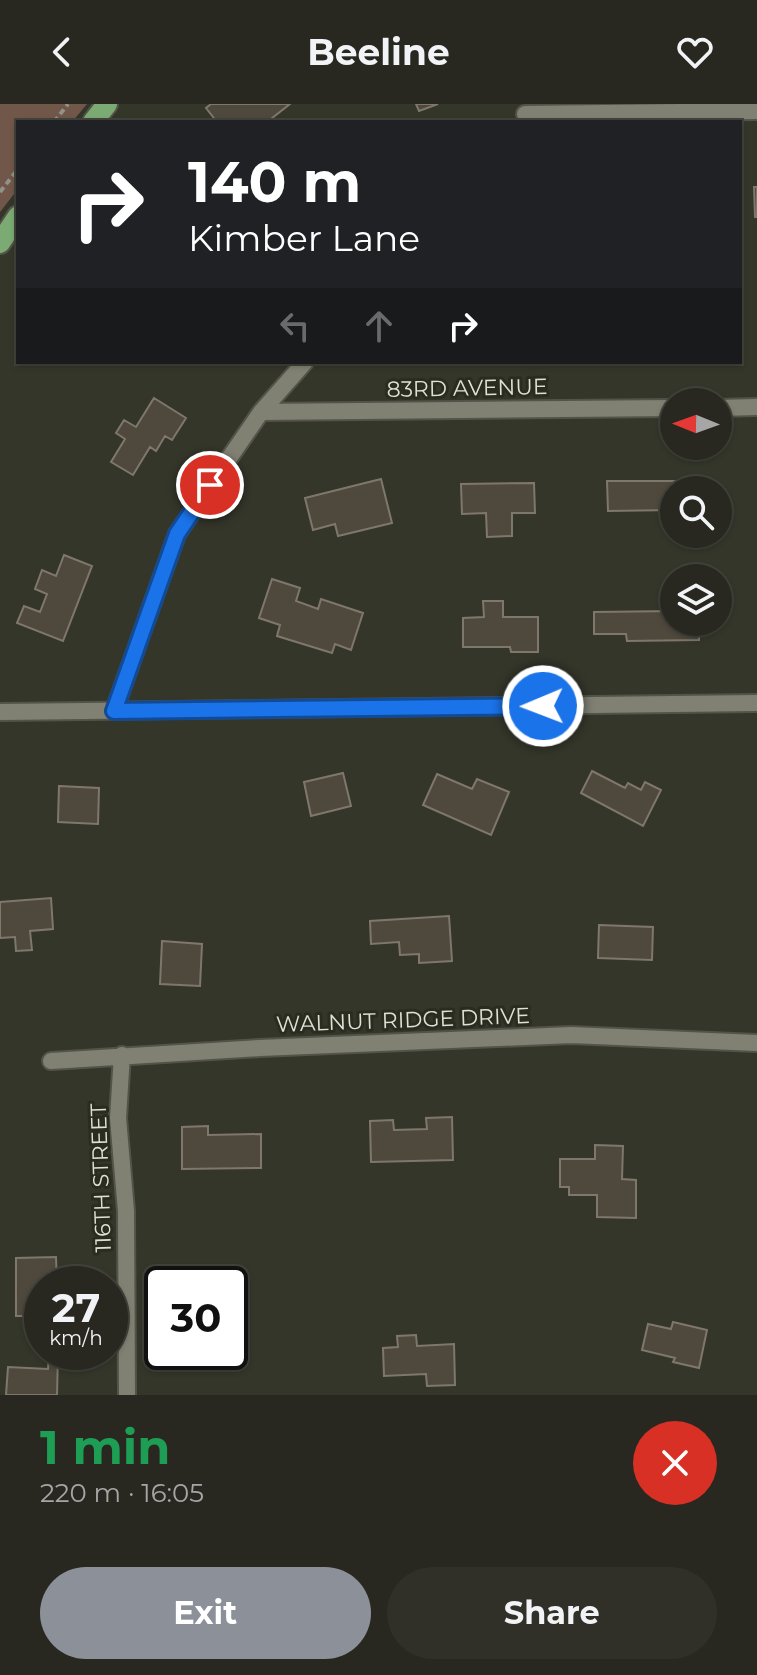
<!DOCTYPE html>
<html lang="en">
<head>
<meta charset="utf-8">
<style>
  :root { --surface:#282820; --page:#303029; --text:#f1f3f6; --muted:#a5a6a5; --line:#44443e; --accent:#8c9099 }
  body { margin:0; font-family:Montserrat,sans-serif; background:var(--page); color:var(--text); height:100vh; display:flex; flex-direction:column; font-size:30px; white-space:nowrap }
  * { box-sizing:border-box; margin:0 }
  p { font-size:26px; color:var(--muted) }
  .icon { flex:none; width:44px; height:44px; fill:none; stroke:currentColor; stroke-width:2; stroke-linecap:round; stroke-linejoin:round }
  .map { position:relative; height:1291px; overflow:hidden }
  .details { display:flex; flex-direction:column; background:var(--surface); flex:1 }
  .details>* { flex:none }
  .banner { position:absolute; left:16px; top:16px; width:726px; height:244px; border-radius:0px; box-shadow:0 2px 6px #0004,0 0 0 2px var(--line); background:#202124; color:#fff; overflow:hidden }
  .needle { width:52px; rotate:271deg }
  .tools { position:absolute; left:660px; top:284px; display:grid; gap:16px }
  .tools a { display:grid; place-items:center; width:72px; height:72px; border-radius:50%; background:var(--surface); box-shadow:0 2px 6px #0004,0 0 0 2px var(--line); font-size:40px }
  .speed { position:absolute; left:24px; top:1162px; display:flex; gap:16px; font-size:40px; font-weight:700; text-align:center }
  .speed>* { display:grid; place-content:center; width:104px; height:104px; border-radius:50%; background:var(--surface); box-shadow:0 2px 6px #0004,0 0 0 2px var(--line); line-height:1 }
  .speed small { font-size:20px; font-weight:400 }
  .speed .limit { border:4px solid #111; border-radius:12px; background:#fff; color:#111 }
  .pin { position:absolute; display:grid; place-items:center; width:68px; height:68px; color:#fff; margin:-34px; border:4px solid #fff; border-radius:50%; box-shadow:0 2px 8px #0007 }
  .me { position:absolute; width:88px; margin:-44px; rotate:269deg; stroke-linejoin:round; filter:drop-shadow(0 0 6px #0008) }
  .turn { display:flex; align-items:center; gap:28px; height:168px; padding:0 40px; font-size:36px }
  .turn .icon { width:104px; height:104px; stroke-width:2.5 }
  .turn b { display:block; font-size:56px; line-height:68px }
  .lanes { display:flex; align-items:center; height:76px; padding:0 40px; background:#0003; justify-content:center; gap:40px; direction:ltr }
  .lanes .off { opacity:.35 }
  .round { display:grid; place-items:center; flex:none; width:84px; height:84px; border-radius:42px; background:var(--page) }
  .summary { display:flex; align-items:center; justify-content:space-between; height:136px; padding:0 40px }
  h1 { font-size:48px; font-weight:700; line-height:60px; color:#1e9e55 }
  .primary-button { display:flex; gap:16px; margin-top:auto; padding:16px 40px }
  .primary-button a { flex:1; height:92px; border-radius:48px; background:var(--accent); color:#fff; font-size:32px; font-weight:700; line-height:92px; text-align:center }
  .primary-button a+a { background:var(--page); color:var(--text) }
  header { display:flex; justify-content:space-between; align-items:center; height:104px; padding:0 40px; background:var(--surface); font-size:36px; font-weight:700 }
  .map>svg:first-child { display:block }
  .green { fill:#71574a }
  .building { fill:#4f483d; stroke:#7f776b; stroke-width:2 }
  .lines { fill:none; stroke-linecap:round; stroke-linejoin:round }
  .minor-casing { stroke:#535449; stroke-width:20 }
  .primary-casing { stroke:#535449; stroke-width:24 }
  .path { stroke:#919288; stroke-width:4; stroke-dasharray:6 4; stroke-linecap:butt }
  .minor { stroke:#808173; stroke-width:16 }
  .primary { stroke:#7baa73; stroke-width:20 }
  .route-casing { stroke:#114b97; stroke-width:20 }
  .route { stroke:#1a73e8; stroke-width:14 }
  .labels { text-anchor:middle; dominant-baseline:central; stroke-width:6; stroke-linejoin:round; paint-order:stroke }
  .street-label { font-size:22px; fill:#dedfd7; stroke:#2b2c20 }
</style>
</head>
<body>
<header><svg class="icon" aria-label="back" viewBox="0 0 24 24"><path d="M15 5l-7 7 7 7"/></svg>Beeline<svg class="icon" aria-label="heart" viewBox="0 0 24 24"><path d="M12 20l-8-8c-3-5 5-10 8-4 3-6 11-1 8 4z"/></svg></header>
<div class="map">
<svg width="757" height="1291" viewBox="0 0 757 1291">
  <rect width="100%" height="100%" fill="#35362a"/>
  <!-- green -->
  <path class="green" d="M0,0h87l-15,18h-54v67l-18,23z"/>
  <!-- building -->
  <path class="building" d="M211,0h79l-23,18h-50l-11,-14z
    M416,0h22l-19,7z
    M754,83h3v30h-2z
    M154,294l32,20 -14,22 -7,-4 -9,15 -6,-4 -17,28 -22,-13 14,-23 -9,-6 8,-13 12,7z
    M381,375l11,44 -54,13 -3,-12 -22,6 -8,-32z
    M607,377h73v9h-6v20l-66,1z
    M534,379l1,30h-23v23l-25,1 -1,-24 -24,1 -1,-30z
    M64,451l28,11 -29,75 -46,-18 7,-17 16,6 7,-18 -12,-5 7,-19 14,6z
    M272,475l28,9 -4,13 22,8 3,-10 42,14 -12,37 -16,-6 -3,9 -55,-17 3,-11 -21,-7z
    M483,497h20v16h35v35h-27l-1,-5h-47v-29l21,-1z
    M674,507v11h25v18l-72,1 -1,-7h-32v-22z
    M592,667l33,17 3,-5 13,7 4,-8 16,8 -18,36 -62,-33z
    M343,669l8,33 -40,10 -7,-34z
    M437,670l35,15 5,-10 32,13 -18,43 -68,-30z
    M59,682l40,2 -1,36 -40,-2z
    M51,794l2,31 -23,2 2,19 -16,1 -1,-14 -15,1v-36z
    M449,812l3,45 -33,2v-9l-19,1 -1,-13 -28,2 -1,-23z
    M599,821l54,2 -1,33 -54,-2z
    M162,837l40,3 -2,42 -40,-2z
    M452,1013l1,43 -82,2 -1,-41 23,-1 1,10 33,-1 -1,-11z
    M208,1022v9l53,-1v34l-79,1v-42z
    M595,1041l28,1 -1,33 14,1v38l-39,-1v-22h-28v-8h-9v-28h35z
    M56,1153l1,27h-15v32h-26v-58z
    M673,1218l34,8 -8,38 -26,-6 2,-4 -33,-8 6,-26 23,5z
    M416,1231l1,11 37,-2 1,41 -28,1 -1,-12 -42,2 -1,-28 15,-1 -1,-11z
    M49,1249h9l-1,42h-51l2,-28 40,2z"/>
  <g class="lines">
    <defs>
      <path id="minor" d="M525,10l232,-3
        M718,304l39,-1
        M261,308l413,-4
        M114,607l63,-177 84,-122 44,-50
        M0,608l757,-9
        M122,951l-4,63 8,93 1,184
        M51,957l209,-13 311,-13 186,8"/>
      <path id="primary" d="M93,18l14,-18
        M0,139l18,-27"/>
    </defs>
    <!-- minor casing -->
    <use href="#minor" class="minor-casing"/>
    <!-- primary casing -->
    <use href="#primary" class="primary-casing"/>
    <!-- path -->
    <path class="path" d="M54,18l14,-18
      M0,88l18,-23"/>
    <!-- minor -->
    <use href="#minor" class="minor"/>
    <!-- primary -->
    <use href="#primary" class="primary"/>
  </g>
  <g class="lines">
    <defs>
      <path id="route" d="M210,381l-33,49 -63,177 429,-5"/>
    </defs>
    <!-- route casing -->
    <use href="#route" class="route-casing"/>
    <!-- route -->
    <use href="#route" class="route"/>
  </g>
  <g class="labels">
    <!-- street labels -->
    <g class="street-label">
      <text transform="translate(467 284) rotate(-1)">83RD AVENUE</text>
      <text transform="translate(403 916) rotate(-2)">WALNUT RIDGE DRIVE</text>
      <text transform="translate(101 1074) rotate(-92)">116TH STREET</text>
    </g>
  </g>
</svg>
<div class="tools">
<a><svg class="needle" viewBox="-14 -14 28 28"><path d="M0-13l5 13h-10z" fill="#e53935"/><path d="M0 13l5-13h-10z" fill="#a5a6a5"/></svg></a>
<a><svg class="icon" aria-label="search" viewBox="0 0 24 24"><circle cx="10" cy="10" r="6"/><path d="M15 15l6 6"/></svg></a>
<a><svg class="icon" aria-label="layers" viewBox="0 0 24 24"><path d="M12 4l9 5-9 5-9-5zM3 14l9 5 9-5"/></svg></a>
</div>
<div class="speed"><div>27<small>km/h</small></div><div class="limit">30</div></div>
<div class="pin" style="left:210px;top:381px;background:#d93025"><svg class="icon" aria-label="arrive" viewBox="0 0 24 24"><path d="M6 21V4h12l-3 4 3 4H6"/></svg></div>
<svg class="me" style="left:543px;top:602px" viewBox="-20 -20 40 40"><circle r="17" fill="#1a73e8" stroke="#fff" stroke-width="3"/><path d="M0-11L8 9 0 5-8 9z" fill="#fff"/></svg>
<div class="banner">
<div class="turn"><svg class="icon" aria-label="right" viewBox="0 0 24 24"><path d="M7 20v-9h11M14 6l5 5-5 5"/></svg><div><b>140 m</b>Kimber Lane</div></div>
<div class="lanes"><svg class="icon off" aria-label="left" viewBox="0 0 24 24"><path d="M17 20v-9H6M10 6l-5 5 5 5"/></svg><svg class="icon off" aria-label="ahead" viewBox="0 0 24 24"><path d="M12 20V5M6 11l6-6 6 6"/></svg><svg class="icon" aria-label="right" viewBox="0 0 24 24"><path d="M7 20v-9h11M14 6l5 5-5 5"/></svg></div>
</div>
</div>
<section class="details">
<div class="summary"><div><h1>1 min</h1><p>220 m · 16:05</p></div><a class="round" style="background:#d93025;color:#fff"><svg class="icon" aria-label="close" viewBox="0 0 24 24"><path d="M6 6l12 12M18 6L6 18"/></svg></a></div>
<div class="primary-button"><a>Exit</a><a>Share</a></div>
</section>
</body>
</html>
